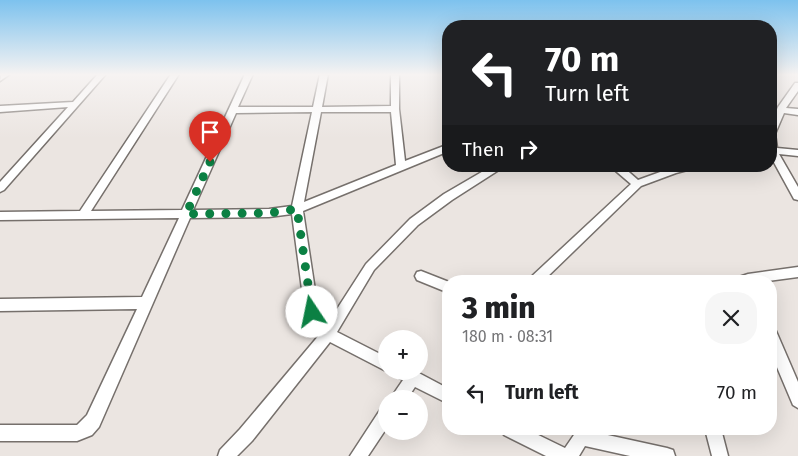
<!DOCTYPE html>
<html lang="en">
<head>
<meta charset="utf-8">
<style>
  :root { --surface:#fff; --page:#f6f6f6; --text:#202124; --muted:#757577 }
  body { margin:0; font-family:"Fira Sans",sans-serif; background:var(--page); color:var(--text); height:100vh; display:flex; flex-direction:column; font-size:19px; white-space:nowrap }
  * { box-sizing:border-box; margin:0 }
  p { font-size:16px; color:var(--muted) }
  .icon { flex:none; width:28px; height:28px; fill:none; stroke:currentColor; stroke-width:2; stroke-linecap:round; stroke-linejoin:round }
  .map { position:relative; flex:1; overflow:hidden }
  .drawer { position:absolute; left:442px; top:275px; width:335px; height:160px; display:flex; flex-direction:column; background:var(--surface); border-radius:20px; box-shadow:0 5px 20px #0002 }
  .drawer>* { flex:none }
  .banner { position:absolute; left:442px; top:20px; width:335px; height:152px; border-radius:20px; box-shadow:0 5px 20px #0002; background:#202124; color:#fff; overflow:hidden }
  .controls { position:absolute; left:378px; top:330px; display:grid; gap:10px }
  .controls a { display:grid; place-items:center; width:50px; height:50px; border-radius:50%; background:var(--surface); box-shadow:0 5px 20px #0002; font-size:25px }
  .pin { position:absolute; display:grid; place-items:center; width:42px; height:42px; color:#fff; margin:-51px -21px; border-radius:50% 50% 50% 0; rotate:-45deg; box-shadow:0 0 5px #0007 }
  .pin .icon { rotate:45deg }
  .me { position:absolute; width:55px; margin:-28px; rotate:349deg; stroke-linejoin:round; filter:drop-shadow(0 0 4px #0008) }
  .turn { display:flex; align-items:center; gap:18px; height:105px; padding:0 20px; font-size:22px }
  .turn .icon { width:65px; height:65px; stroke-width:2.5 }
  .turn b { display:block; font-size:35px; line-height:42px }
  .then { display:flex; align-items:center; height:48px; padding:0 20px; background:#0003; gap:10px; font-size:19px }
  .round { display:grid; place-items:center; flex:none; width:52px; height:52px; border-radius:20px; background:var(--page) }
  .overview { display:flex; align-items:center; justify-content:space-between; height:85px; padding:0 20px }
  h1 { font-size:30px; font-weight:800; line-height:38px }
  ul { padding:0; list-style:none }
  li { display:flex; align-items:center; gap:15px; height:65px; padding:0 20px }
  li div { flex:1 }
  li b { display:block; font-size:19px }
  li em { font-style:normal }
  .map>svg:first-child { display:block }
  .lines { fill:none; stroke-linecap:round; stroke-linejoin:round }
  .street-casing { stroke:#76706c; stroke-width:3 }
  .street { fill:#fff; fill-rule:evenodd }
  .route { stroke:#0b8043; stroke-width:9; stroke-dasharray:0 16.2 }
</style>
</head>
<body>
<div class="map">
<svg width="798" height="456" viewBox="0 0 798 456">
  <rect width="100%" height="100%" fill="#ebe5e1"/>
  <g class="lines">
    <defs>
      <path id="street" d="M10,74l-10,7 1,-7z
        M98,74h8l-102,116 -4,2v-10l68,-75 -68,5v-6l73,-4z
        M171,74h8l-88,137 91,-1 63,-136h8l-15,33h75l7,-33h8l-6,33 69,-1v-32h8v35l6,52 44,-17v7l-146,60 15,99 10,13 38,-59 44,-45 34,-25 48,-28h13l-53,34 -34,25 -44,45 -37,62 49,25v14l-56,-29 -78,99 -15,15h-19l2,-6 20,-21 80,-95 -15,-22 -13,-98 -23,3 -79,1 -91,209 -7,8 -15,6h-77v-16h77l10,-10 50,-106 -137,2v-12l142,-2 37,-79 -179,2v-8l80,-1zM312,112l-20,94 -23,3 -76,1 43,-97zM321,112h70l5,53 -92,37z
        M795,83h3v8l-12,17 12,1v6l-14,-2 -9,21 2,14 21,2v6l-19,-2 19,33v13l-4,-1 -23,-42v-35l7,-15z
        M610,166h12l16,14 36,-13 23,-1 -2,2 -19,5 -35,13 -98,95h-14l2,-4 100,-93z
        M798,267v10l-30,4h-31l2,-4 9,-3z
        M421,271l28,11v11l-32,-13 -2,-4 2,-4z
        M771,329l5,2 22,51v26l-5,-3 -22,-52z
        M393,371h22l34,18v15l-34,-17 -8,12h-17l13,-19 -8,-4z
        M386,408v21l-18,27h-18l30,-46z
        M502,429h24l39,19 13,-19h17l-1,3 73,16 6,2 2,6h-45l-45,-10 -6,10h-33l-42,-21z
        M705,429h16l7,27h-16z"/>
    </defs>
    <!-- street casing -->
    <use href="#street" class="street-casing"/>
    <!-- street -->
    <use href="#street" class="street"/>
  </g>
  <!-- sky -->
  <linearGradient id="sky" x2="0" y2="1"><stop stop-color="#7dc2ee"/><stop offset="0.54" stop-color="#f6f3f2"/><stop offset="1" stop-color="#f6f3f2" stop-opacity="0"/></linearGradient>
  <rect width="798" height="138" fill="url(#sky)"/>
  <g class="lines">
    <!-- route -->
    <path class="route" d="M210,162l-24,52 83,-1 28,-4 15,103"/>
  </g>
</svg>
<div class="controls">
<a>+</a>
<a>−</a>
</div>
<div class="pin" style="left:210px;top:162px;background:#d93025"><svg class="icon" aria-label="arrive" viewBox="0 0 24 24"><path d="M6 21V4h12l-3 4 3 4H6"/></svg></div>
<svg class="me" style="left:312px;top:312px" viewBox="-20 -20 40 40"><circle r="19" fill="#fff"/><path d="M0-13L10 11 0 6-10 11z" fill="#0b8043"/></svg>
<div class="banner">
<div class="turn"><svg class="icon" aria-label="left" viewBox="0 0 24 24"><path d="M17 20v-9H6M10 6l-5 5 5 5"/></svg><div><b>70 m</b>Turn left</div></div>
<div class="then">Then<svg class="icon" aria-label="right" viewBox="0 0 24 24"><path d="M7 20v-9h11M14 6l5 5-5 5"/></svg></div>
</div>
<section class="drawer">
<div class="overview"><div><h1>3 min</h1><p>180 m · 08:31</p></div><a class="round"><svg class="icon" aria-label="close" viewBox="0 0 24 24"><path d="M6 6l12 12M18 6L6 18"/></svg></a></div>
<ul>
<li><svg class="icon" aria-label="left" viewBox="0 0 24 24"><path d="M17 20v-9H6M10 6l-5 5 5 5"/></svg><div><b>Turn left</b></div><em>70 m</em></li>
</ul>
</section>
</div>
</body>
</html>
